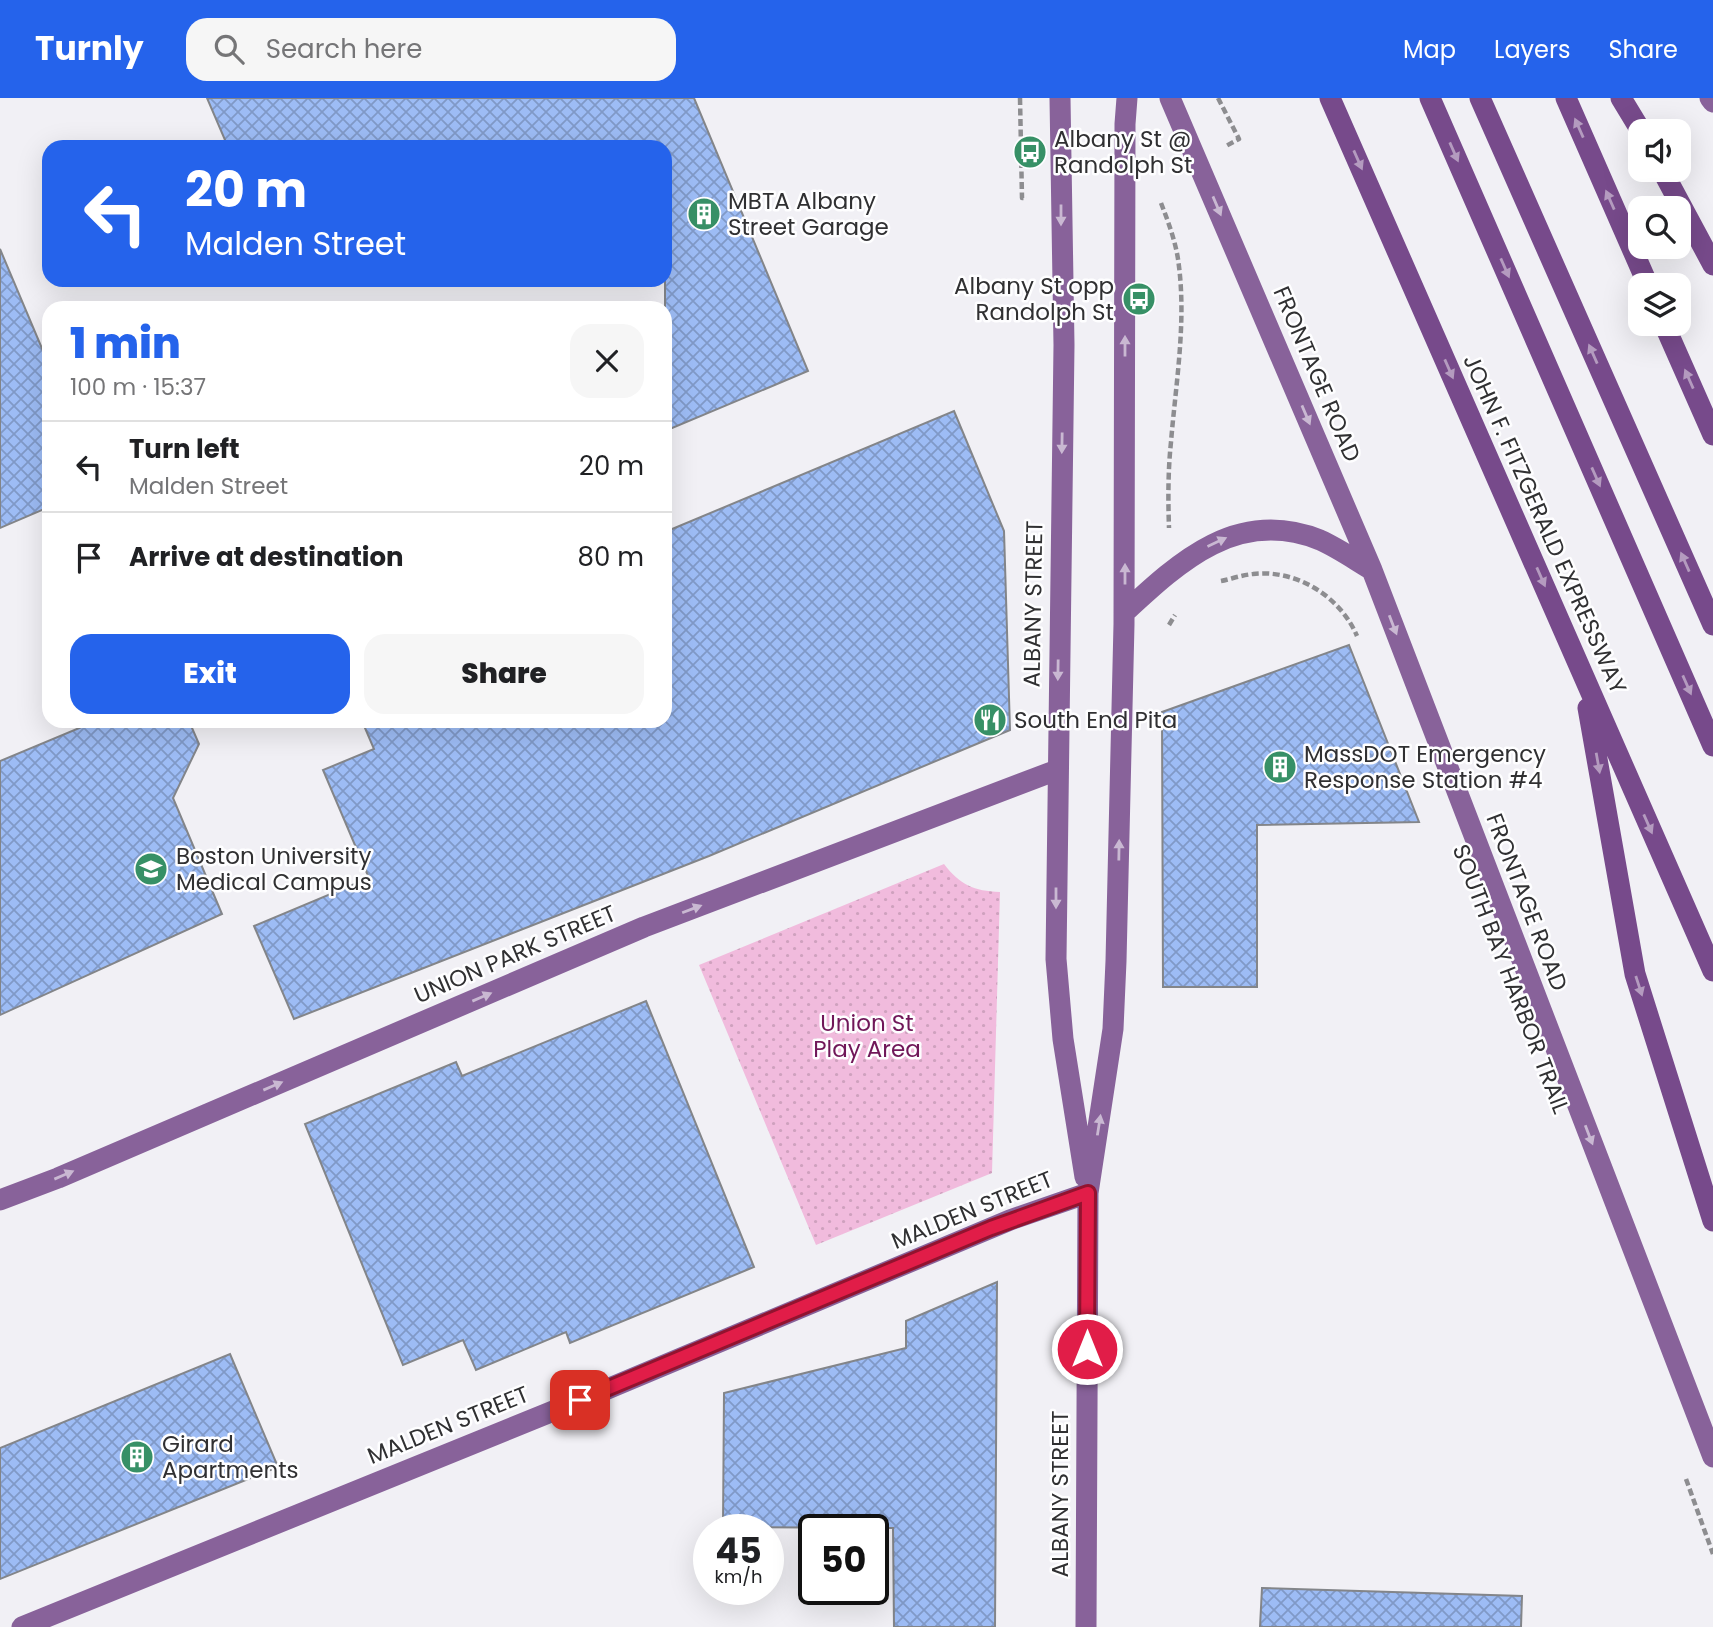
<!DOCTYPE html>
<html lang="en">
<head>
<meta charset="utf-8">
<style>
  :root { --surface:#fff; --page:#f6f6f6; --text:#202124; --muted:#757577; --line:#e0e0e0; --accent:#2563eb }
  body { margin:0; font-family:Poppins,sans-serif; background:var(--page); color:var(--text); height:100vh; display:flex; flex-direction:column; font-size:26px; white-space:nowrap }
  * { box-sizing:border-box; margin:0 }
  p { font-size:23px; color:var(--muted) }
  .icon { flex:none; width:38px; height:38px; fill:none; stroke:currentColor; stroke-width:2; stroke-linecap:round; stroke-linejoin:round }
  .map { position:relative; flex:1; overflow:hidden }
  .side { position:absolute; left:42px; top:203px; width:630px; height:427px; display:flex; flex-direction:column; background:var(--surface); border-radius:21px; box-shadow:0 7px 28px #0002 }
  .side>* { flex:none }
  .top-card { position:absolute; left:42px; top:42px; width:630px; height:147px; border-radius:21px; box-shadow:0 7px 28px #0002; background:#2563eb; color:#fff; overflow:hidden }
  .controls { position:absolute; left:1628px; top:21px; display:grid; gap:14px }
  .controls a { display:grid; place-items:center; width:63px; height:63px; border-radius:14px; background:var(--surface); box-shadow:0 7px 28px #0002; font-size:35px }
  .speed { position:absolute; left:693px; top:1416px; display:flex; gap:14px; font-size:35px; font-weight:700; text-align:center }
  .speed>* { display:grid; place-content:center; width:91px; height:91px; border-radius:50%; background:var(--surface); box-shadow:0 7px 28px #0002; line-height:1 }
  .speed small { font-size:18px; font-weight:400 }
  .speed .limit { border:4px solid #111; border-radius:10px; background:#fff; color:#111 }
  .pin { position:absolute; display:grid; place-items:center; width:60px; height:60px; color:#fff; margin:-30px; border-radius:14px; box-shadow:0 4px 10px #0006 }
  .me { position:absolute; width:77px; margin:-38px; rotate:0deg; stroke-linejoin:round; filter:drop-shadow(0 0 5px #0008) }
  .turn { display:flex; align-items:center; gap:24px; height:147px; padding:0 28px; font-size:32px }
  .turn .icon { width:91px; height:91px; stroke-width:2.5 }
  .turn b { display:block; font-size:49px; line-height:60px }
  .round { display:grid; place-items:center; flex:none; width:74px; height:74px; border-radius:21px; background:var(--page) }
  .summary { display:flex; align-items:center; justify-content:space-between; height:119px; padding:0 28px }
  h1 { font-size:42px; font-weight:800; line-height:52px; color:var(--accent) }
  .primary-button { display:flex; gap:14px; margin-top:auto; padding:14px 28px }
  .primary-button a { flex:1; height:80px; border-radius:21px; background:var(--accent); color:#fff; font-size:28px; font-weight:800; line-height:80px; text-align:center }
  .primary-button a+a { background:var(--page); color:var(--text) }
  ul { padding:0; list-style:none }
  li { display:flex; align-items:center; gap:21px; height:91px; padding:0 28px; border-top:2px solid var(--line) }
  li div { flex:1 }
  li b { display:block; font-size:26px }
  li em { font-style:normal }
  header { display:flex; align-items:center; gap:42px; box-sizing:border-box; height:98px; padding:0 35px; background:var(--accent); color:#fff }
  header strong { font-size:33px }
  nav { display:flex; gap:38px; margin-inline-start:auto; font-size:24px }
  .search { width:490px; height:63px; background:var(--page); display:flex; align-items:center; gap:18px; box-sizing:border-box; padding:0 24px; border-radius:21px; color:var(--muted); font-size:26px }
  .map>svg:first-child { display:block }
  .park { fill:url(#park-dots) }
  .building { fill:url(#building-cross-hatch); stroke:#838589; stroke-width:2 }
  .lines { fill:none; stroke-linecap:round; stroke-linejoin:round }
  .path { stroke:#8d8d90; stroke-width:4.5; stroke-dasharray:7 3.5; stroke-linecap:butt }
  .major { stroke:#88629a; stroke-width:21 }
  .highway { stroke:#774a8b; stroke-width:21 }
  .oneway { fill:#b49bbf }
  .oneway2 { fill:#c9b8d2 }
  .route-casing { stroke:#92132f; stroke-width:18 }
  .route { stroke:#e11d48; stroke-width:12 }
  .labels { text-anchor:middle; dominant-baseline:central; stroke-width:5; stroke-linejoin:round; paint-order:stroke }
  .poi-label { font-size:23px; fill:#303032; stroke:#fefeff; text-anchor:start }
  .street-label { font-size:23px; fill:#303032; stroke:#fefeff }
  .park-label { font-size:23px; fill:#701759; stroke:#fefeff }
</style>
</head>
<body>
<header>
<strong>Turnly</strong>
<div class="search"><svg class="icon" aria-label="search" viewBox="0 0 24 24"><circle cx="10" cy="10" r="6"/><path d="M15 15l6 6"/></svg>Search here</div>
<nav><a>Map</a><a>Layers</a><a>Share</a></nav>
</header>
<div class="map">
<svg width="1713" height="1529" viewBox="0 0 1713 1529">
  <defs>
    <pattern id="park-dots" width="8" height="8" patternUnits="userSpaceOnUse" patternTransform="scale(1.75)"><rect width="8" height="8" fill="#f1bbdd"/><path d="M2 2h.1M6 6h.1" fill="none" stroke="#cfa1be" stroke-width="1.8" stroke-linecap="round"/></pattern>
    <pattern id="building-cross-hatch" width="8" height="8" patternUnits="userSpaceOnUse" patternTransform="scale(1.75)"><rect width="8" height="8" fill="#9dbcf5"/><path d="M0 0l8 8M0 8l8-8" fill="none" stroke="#8099c7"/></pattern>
  </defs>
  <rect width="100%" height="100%" fill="#f1f0f5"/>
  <!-- park -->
  <path class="park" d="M944,766c16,21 30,27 56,28l-8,281 -176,72 -117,-280z"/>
  <!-- building -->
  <path class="building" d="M207,0h487l114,273 -143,60v-284h-437z
    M0,151l49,116v142l-49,21z
    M954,313l50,120 6,199 -301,126 -415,163 -40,-93 115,-48 -46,-108 51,-21 -12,-28h303v-189z
    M1349,547l70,177 -162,3v162h-94l-1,-275z
    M96,623h93l10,23 -26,54 49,116 -222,101v-254z
    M646,903l108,266 -184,76 -4,-11 -90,38 -13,-30 -60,25 -98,-241 151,-62 6,14z
    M997,1184l-2,345h-101l-1,-99 -170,-1 1,-134 182,-45v-27z
    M230,1256l48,113 -278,112v-131z
    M1262,1490l260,8 -1,31h-261z"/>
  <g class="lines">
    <!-- path -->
    <path class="path" d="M1020,0l2,100h5
      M1218,0l21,41 -13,7
      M1161,105c7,18 14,37 17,56 9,61 -2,122 -7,183 -3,28 -3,57 -2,86
      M1221,483c10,-2 21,-6 32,-7 43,-5 87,22 104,62
      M1169,527l6,-10
      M1686,1381l27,75"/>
    <!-- major -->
    <path class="major" d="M1060,0l4,247 -8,614 7,80 22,138
      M1170,0l202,472 341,887
      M1710,0l3,4
      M1124,515c56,-52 114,-106 196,-73 18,8 35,20 52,30
      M0,1102l58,-22 586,-251 413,-157
      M22,1529l583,-237 405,-170 78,-27
      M1086,1529l2,-434 25,-164 3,-68 8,-337 1,-500 2,-26"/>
    <!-- highway -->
    <path class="highway" d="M1330,0l383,873
      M1430,0l283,648
      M1480,0l233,527
      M1566,0l82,187
      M1621,0l20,33
      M1662,72l51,95
      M1664,226l49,111
      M1588,610l47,266 78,247"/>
  </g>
  <!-- one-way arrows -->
  <defs><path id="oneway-solid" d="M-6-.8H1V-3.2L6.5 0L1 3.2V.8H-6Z" transform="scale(1.75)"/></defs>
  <g class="oneway">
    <use href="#oneway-solid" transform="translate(1579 30) rotate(-114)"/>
    <use href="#oneway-solid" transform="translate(1454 54) rotate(66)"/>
    <use href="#oneway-solid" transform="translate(1358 62) rotate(66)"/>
    <use href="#oneway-solid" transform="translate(1610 102) rotate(-114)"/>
    <use href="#oneway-solid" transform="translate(1505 170) rotate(66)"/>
    <use href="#oneway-solid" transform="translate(1593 256) rotate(-114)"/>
    <use href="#oneway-solid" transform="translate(1449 271) rotate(66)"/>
    <use href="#oneway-solid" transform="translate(1689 281) rotate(-114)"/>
    <use href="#oneway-solid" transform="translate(1596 379) rotate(66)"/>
    <use href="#oneway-solid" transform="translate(1685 464) rotate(-114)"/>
    <use href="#oneway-solid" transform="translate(1541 479) rotate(66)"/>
    <use href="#oneway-solid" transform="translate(1687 587) rotate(66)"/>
    <use href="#oneway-solid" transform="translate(1598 665) rotate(80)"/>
    <use href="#oneway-solid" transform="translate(1648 726) rotate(66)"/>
    <use href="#oneway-solid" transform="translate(1639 888) rotate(72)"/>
  </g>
  <g class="oneway2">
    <use href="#oneway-solid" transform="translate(1217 108) rotate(67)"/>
    <use href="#oneway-solid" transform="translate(1061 117) rotate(90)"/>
    <use href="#oneway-solid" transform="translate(1125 248) rotate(-90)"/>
    <use href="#oneway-solid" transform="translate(1306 317) rotate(67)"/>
    <use href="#oneway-solid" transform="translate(1062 345) rotate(91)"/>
    <use href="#oneway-solid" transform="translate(1217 444) rotate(-25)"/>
    <use href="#oneway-solid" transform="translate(1125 476) rotate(-90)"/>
    <use href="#oneway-solid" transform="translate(1393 527) rotate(69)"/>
    <use href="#oneway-solid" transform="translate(1058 572) rotate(91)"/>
    <use href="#oneway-solid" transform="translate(1119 752) rotate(-89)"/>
    <use href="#oneway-solid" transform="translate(1056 800) rotate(90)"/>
    <use href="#oneway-solid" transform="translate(692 811) rotate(-21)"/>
    <use href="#oneway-solid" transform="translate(482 899) rotate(-23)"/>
    <use href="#oneway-solid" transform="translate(273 988) rotate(-23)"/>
    <use href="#oneway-solid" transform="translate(1099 1027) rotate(-81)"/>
    <use href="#oneway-solid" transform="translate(1589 1037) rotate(69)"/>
    <use href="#oneway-solid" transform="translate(64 1077) rotate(-23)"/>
  </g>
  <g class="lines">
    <defs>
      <path id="route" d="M580,1302l411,-172 97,-35 -1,156"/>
    </defs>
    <!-- route casing -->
    <use href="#route" class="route-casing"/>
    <!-- route -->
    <use href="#route" class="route"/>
  </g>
  <!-- icons -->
  <defs>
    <symbol id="bus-disc" viewBox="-11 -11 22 22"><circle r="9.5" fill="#379066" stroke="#fefeff"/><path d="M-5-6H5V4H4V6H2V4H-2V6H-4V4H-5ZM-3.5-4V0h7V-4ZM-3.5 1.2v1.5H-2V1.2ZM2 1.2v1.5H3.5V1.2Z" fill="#fff"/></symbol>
    <symbol id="building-disc" viewBox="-11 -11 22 22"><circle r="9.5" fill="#379066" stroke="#fefeff"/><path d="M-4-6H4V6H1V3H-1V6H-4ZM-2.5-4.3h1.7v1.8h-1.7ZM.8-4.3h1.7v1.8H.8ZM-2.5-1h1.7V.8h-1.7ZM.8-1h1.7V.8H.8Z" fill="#fff"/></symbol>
    <symbol id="restaurant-disc" viewBox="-11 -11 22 22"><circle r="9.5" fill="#379066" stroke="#fefeff"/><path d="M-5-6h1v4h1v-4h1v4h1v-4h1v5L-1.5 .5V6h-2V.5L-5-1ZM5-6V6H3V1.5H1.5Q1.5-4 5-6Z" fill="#fff"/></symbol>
    <symbol id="university-disc" viewBox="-11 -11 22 22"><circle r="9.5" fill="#379066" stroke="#fefeff"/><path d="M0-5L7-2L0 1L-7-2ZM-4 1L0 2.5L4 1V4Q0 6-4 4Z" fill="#fff"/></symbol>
  </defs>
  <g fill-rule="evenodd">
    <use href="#bus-disc" x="1011" y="35" width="38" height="38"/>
    <use href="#building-disc" x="685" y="97" width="38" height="38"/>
    <use href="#bus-disc" x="1120" y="182" width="38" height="38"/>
    <use href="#restaurant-disc" x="971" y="603" width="38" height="38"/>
    <use href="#building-disc" x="1261" y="650" width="38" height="38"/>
    <use href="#university-disc" x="132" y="752" width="38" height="38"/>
    <use href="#building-disc" x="118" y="1340" width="38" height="38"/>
  </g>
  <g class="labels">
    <!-- poi labels -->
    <g class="poi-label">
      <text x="1054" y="41">Albany St @<tspan x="1054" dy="26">Randolph St</tspan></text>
      <text x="728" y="103">MBTA Albany<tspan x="728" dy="26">Street Garage</tspan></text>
      <text x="1114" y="188" text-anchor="end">Albany St opp<tspan x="1114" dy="26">Randolph St</tspan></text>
      <text x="1014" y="622">South End Pita</text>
      <text x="1304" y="656">MassDOT Emergency<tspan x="1304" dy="26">Response Station #4</tspan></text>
      <text x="176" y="758">Boston University<tspan x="176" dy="26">Medical Campus</tspan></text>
      <text x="162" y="1346">Girard<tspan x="162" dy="26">Apartments</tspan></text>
    </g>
    <!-- street labels -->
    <g class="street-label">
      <text transform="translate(1317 276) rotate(67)">FRONTAGE ROAD</text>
      <text transform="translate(1545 426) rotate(66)">JOHN F. FITZGERALD EXPRESSWAY</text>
      <text transform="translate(1033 506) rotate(-89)">ALBANY STREET</text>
      <text transform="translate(1527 804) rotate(69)">FRONTAGE ROAD</text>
      <text transform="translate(515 856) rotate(-23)">UNION PARK STREET</text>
      <text transform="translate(1511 881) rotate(69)">SOUTH BAY HARBOR TRAIL</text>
      <text transform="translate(972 1112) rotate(-22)">MALDEN STREET</text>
      <text transform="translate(448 1327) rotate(-22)">MALDEN STREET</text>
      <text transform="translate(1060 1396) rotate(-90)">ALBANY STREET</text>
    </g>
    <!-- park labels -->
    <g class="park-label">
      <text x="867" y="925">Union St<tspan x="867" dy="26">Play Area</tspan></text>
    </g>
  </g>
</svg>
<div class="controls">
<a><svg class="icon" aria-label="sound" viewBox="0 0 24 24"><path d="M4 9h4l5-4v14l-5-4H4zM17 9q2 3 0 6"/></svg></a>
<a><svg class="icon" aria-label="search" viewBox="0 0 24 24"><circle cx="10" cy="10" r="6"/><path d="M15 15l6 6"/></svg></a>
<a><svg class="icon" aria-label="layers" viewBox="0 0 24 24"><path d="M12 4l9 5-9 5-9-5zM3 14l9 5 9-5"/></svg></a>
</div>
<div class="speed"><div>45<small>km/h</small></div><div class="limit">50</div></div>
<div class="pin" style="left:580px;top:1302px;background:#d93025"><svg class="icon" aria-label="arrive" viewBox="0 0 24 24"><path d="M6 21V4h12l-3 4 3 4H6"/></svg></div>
<svg class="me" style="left:1087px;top:1251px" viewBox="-20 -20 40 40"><circle r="17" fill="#e11d48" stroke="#fff" stroke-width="3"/><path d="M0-11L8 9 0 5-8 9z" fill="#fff"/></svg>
<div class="top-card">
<div class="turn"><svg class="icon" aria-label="left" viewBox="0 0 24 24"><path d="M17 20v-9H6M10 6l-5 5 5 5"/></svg><div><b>20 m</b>Malden Street</div></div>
</div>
<section class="side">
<div class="summary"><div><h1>1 min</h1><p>100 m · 15:37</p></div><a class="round"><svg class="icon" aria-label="close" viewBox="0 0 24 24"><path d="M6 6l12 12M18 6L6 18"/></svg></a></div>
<ul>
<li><svg class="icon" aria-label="left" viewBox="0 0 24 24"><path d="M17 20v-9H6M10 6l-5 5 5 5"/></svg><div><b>Turn left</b><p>Malden Street</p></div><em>20 m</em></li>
<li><svg class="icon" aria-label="arrive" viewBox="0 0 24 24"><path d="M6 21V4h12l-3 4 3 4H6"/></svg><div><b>Arrive at destination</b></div><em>80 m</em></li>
</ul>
<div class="primary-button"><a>Exit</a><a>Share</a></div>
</section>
</div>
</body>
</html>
